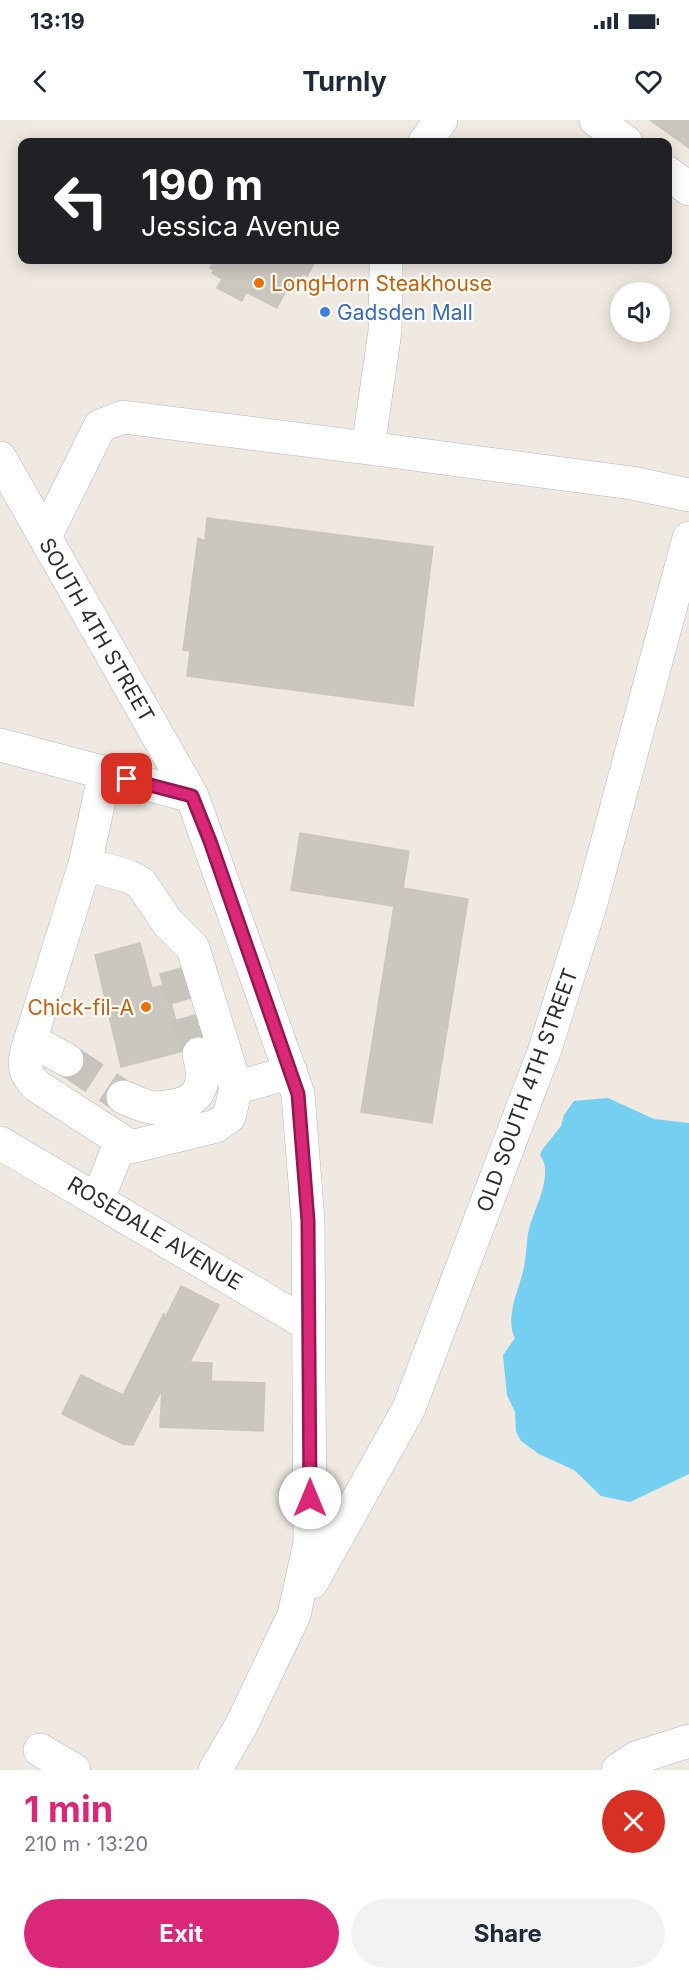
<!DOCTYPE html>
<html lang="en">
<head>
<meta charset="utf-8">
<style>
  :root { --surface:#fff; --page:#f2f2f3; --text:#1f2937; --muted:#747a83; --accent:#db2777 }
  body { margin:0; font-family:Inter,sans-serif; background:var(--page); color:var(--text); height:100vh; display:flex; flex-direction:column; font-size:22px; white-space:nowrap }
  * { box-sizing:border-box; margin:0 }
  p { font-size:20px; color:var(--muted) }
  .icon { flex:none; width:33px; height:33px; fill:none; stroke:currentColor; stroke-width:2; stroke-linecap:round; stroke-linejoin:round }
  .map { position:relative; height:1650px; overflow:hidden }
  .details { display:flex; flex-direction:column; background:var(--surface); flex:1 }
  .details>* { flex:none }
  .top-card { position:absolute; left:18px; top:18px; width:654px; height:126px; border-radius:12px; box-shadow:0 3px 15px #0003; background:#202124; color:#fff; overflow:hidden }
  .buttons { position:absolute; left:610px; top:162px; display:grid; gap:12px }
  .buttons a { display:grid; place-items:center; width:60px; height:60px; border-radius:50%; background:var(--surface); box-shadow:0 3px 15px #0003; font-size:30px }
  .pin { position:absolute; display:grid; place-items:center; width:51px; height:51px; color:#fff; margin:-26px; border-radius:12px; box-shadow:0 3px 9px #0006 }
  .me { position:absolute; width:66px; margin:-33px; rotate:0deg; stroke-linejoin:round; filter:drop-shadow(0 0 4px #0008) }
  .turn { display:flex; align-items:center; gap:21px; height:126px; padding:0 24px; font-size:27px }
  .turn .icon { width:78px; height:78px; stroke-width:2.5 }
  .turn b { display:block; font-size:42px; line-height:51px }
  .round { display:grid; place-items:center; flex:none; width:63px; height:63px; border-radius:32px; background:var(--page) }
  .head { display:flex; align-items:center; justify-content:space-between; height:102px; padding:0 24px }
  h1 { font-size:36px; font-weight:700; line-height:45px; color:var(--accent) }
  .action { display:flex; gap:12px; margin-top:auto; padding:12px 24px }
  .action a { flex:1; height:69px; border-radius:36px; background:var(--accent); color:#fff; font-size:24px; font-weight:700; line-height:69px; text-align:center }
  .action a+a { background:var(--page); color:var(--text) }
  .status { display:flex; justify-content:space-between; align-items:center; height:42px; padding:0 30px; background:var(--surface); direction:ltr }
  .status svg { height:16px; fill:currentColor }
  header { display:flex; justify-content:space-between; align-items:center; height:78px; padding:0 24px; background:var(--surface); font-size:27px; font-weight:700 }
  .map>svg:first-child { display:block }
  .water { fill:#75cff0 }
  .building { fill:#cbc7bf; stroke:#cbc5ba; stroke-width:1.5 }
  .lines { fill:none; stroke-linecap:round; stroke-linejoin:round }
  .minor-tunnel { stroke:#c8c4bd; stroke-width:33; stroke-dasharray:33 16; stroke-linecap:butt }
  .minor-casing { stroke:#b4b7c1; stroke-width:34 }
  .minor { stroke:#fff; stroke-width:33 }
  .route-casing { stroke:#8e194d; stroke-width:15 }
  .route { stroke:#db2777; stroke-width:10 }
  .food-dot { fill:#e8710a; stroke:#fff; stroke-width:2 }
  .shop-dot { fill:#3f7fe0; stroke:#fff; stroke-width:2 }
  .labels { text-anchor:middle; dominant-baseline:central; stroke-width:4.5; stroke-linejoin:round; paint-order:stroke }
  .food-label { font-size:21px; fill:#c56008; stroke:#fff; text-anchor:start }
  .shop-label { font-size:21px; fill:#366cbe; stroke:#fff; text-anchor:start }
  .street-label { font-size:21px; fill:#2e2e2e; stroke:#fff }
</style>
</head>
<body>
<div class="status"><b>13:19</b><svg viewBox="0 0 49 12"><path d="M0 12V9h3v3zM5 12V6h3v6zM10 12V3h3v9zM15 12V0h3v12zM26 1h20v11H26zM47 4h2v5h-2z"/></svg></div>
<header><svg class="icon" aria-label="back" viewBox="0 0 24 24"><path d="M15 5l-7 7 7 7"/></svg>Turnly<svg class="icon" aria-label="heart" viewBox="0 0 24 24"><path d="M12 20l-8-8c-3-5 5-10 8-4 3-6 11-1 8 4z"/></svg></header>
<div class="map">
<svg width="689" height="1650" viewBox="0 0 689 1650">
  <rect width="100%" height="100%" fill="#efe9e1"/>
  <!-- water -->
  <path class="water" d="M608,978l46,21 35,4v351l-59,28 -29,-6 -27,-26 -35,-16 -18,-13 -5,-9 -1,-20 -8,-17 -4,-40 12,-17c-11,-21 5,-50 9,-71 3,-14 2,-28 6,-42 6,-19 24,-53 10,-70l2,-5 19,-24 3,-11 10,-14z"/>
  <!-- building -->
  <path class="building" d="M650,0h39v28z
    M214,140h102l-9,16 -5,-2 -8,17 -6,-4 -11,21 -31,-16 -4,9 -25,-13 5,-9 -10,-6 2,-3 -4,-2z
    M207,398l226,29 -20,159 -226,-30 3,-25 -7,-1 15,-112 7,3z
    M300,713l109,18 -6,37 65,11 -36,224 -71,-11 33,-206 -103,-16z
    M140,823l12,45 14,-4 18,67 -63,16 -26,-112z
    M181,1166l38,19 -29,57 22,1 -1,18 54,2 -2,48 -103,-4 2,-38 -29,56 -10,-1 -61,-30 19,-39 42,20 41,-82v7z"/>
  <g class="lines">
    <!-- minor-tunnel -->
    <path class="minor-tunnel" d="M175,849l24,85
      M67,940l56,37"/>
    <defs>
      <path id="minor" d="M596,0l30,22
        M425,22l16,-22
        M668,53l21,16
        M386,140l-1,71 -17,117 264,35 57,12
        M0,338l192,338 106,298 10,127 2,322 -16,72 -53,111 -26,44
        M45,417l55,-111 23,-9 245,31
        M0,625l192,51
        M85,744l43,12 13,7 27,40 25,25 43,140 -7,29 -13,9 -85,21 -94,-61c-12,-12 -14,-18 -10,-35l58,-187 20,-91
        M30,920l37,20
        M236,968l55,-16
        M123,977c8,3 17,8 26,10 7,2 16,0 23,-1 31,-5 34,-25 27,-52
        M0,1023l309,182
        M98,1079l23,-58
        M312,1462l97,-174 136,-359 46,-146 98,-365
        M40,1630l34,20
        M618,1650l18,-12 53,-17"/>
    </defs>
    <!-- minor casing -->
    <use href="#minor" class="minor-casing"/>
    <!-- minor -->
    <use href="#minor" class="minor"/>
  </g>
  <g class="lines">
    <defs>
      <path id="route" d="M127,659l65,17 18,45 88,253 10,127 2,277"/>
    </defs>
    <!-- route casing -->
    <use href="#route" class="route-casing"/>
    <!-- route -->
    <use href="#route" class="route"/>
  </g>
  <!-- markers -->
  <g class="food-dot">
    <circle cx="259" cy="163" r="6"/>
    <circle cx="146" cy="887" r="6"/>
  </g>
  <circle class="shop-dot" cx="325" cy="192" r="6"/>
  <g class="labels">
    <!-- food labels -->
    <g class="food-label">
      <text x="271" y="163">LongHorn Steakhouse</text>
      <text x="134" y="887" text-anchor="end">Chick-fil-A</text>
    </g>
    <!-- shop labels -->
    <g class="shop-label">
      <text x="337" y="192">Gadsden Mall</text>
    </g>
    <!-- street labels -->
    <g class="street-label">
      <text transform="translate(97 510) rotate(60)">SOUTH 4TH STREET</text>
      <text transform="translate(527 970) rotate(-70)">OLD SOUTH 4TH STREET</text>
      <text transform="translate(155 1113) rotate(31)">ROSEDALE AVENUE</text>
    </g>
  </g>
</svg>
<div class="buttons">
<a><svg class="icon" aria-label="sound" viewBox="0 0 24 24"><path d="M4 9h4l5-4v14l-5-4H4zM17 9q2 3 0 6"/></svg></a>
</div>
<div class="pin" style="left:127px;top:659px;background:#d93025"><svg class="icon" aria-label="arrive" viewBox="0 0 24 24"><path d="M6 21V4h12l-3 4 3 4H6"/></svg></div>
<svg class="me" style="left:310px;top:1378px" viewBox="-20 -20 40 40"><circle r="19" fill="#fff"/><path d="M0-13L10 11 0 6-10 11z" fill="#db2777"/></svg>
<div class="top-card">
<div class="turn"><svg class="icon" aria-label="left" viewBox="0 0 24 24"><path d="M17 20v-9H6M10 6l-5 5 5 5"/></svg><div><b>190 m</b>Jessica Avenue</div></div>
</div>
</div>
<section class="details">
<div class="head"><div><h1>1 min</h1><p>210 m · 13:20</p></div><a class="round" style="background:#d93025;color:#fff"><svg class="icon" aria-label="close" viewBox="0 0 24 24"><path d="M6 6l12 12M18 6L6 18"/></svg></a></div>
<div class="action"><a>Exit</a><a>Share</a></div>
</section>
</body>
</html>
